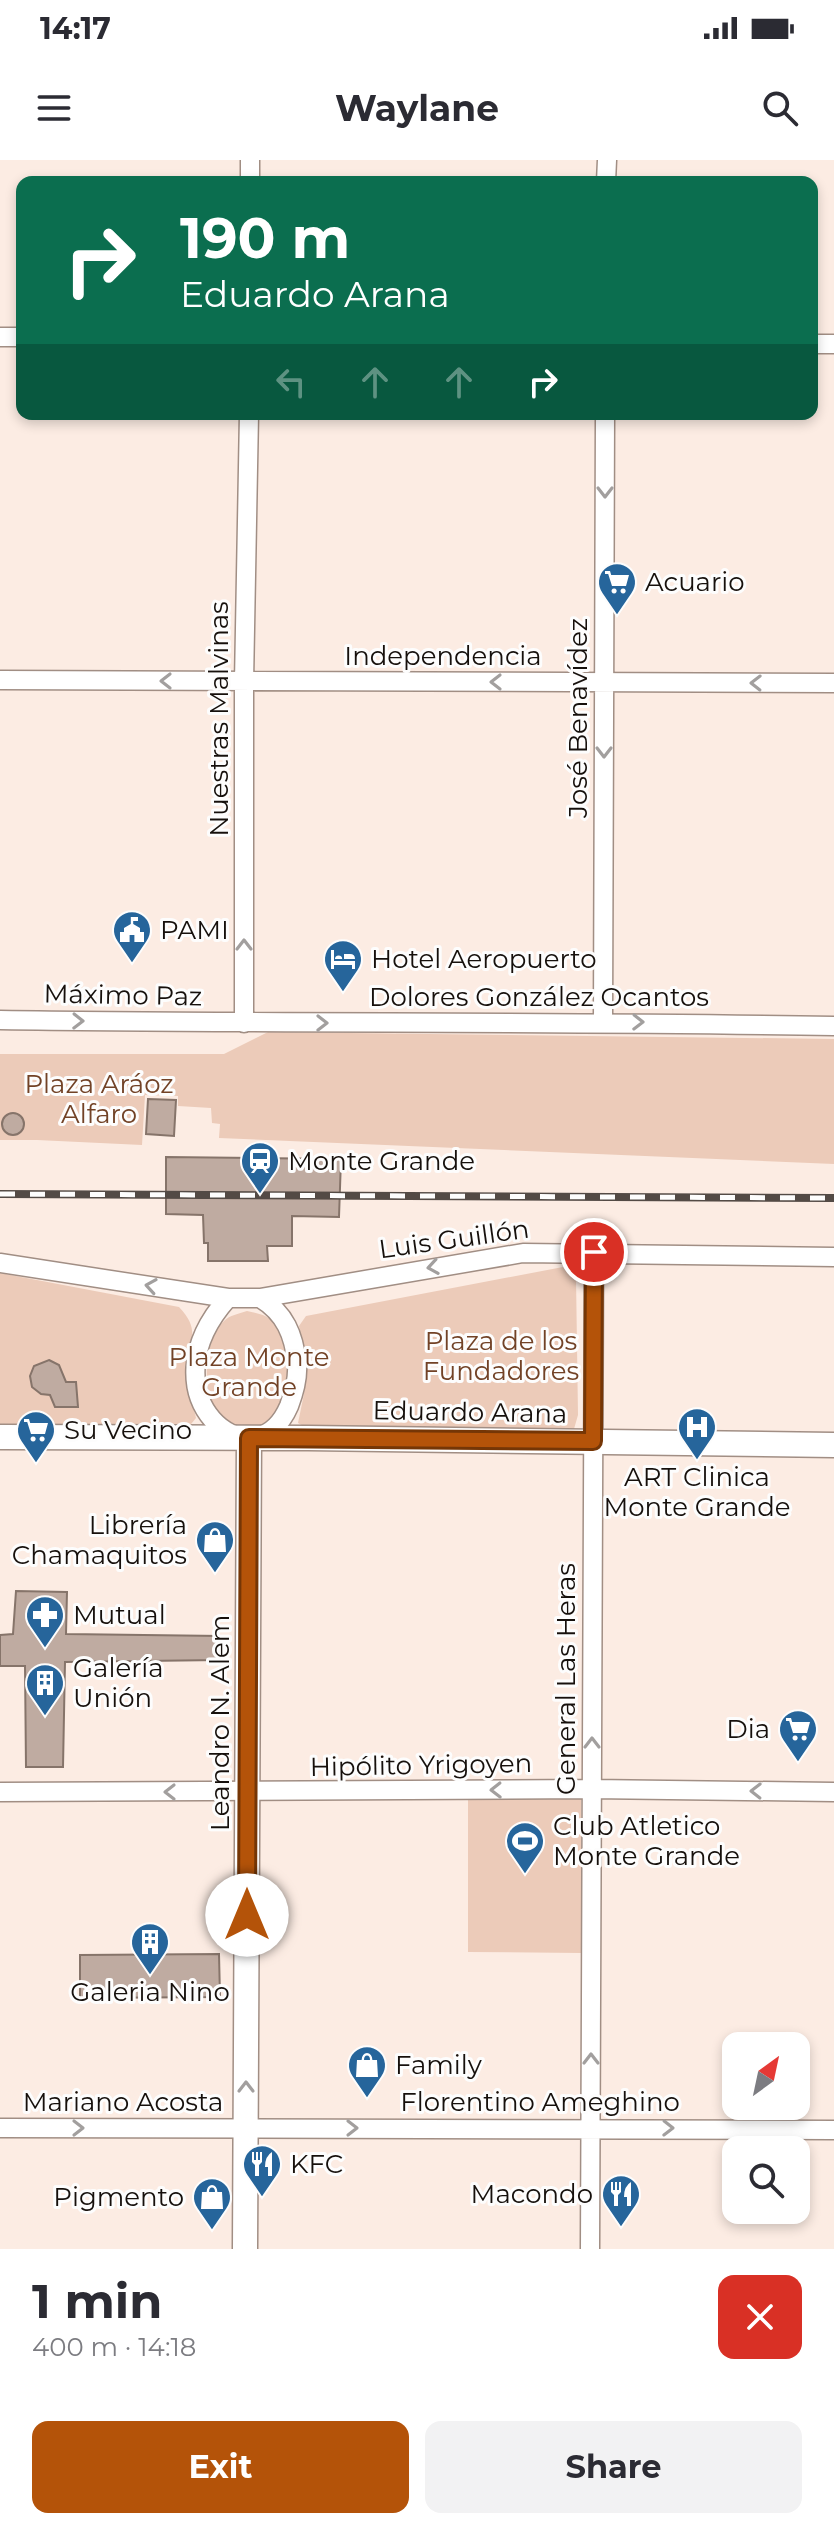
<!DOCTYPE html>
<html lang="en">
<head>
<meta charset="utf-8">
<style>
  :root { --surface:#fff; --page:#f2f2f3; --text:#2b2b33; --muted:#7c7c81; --accent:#b45309 }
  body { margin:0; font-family:Montserrat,sans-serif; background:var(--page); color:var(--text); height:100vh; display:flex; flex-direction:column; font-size:30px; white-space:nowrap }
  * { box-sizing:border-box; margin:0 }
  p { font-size:26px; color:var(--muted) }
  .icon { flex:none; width:44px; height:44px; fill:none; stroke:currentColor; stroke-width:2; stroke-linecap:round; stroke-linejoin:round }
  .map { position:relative; height:2089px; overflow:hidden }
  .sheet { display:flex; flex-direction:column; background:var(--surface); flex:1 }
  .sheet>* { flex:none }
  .hud { position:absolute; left:16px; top:16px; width:802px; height:244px; border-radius:16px; box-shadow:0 4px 12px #0003; background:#0b6e4f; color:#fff; overflow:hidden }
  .needle { width:52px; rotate:33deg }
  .buttons { position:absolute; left:722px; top:1872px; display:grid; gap:16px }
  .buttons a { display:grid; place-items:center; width:88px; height:88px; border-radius:16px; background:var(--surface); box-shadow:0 4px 12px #0003; font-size:40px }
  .pin { position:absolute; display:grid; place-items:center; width:68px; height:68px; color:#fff; margin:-34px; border:4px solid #fff; border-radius:50%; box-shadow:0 2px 8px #0007 }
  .me { position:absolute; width:88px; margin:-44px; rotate:0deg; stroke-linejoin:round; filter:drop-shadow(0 0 6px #0008) }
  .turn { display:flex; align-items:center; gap:28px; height:168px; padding:0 32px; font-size:36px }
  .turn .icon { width:104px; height:104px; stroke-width:2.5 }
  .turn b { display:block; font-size:56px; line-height:68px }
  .lanes { display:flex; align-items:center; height:76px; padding:0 32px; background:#0003; justify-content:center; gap:40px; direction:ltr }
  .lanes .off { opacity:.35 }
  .round { display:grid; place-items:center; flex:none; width:84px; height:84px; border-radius:16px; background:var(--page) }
  .summary { display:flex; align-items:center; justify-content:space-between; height:136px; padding:0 32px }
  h1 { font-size:48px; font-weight:700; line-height:60px }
  .action { display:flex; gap:16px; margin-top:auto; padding:16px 32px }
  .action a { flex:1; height:92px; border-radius:16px; background:var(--accent); color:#fff; font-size:32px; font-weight:700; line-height:92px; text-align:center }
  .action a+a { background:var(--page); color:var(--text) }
  .status { display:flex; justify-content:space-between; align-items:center; height:56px; padding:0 40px; background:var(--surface); direction:ltr }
  .status svg { height:22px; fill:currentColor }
  header { display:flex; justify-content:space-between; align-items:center; height:104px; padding:0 32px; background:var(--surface); font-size:36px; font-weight:700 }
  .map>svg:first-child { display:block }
  .green { fill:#eccbb9 }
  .building { fill:#bfaba1; stroke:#86746a; stroke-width:2 }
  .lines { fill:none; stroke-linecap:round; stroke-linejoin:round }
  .minor-casing { stroke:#a18e84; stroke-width:21 }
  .major-casing { stroke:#a18e84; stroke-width:27 }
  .minor { stroke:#fff; stroke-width:18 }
  .major { stroke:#fff; stroke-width:24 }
  .rail-casing { stroke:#534a45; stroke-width:8 }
  .rail { stroke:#fdfdfd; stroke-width:5; stroke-dasharray:15; stroke-linecap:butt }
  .oneway { stroke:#a29f9e }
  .route-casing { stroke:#753606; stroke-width:20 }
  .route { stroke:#b45309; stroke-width:14 }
  .labels { text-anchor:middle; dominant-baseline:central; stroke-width:6; stroke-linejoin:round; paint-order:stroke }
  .poi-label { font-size:26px; fill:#16100c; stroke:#fdfdfd; text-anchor:start }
  .street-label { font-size:26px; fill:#16100c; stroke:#fdfdfd }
  .park-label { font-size:26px; fill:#724226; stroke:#fdfdfd }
</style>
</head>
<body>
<div class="status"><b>14:17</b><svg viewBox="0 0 49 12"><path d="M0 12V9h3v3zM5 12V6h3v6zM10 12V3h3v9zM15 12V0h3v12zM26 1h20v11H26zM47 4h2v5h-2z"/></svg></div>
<header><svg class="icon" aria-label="menu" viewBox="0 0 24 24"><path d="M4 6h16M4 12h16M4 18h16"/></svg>Waylane<svg class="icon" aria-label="search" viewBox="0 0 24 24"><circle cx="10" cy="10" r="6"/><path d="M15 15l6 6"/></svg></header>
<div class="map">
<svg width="834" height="2089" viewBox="0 0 834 2089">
  <rect width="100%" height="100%" fill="#fcece3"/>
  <!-- green -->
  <path class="green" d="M268,872l566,7v125l-615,-26 1,-14 -8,-1 -1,-15 -33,-2v-10l-33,-1 -3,50 -105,-5h-37v-86h224z
    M563,1107l9,2 4,8 2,138 -4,14 -11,6 -258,-8 -7,-4 6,-29 1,-35 -6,-33 7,-10z
    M0,1113l179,34c22,23 10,32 10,59 0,18 3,35 7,52l-9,11h-187z
    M247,1151c8,2 17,3 24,9 19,16 25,57 14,79 -5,9 -13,18 -19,27 -9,1 -23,5 -31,2 -36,-10 -35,-85 -11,-107 6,-6 14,-7 23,-10z
    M468,1637l113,1v155l-113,-1z"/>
  <!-- building -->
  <path class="building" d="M148,939l28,1 -2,36 -28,-2z
    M2 964a11 11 0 1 1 22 0a11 11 0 1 1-22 0Z
    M166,997l175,2 -2,58 -47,-1v30h-25l1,15h-60v-18h-4l-1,-28 -37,-1z
    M49,1200l10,5 7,17h10l2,25h-23l-5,-12 -9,-1 -9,-7 -2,-11 4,-10z
    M16,1431l51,1 -1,42 155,2 -1,24 -155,2 -2,105h-37l-1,-101h-25v-31l13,-1z
    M219,1794l1,43 -140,1v-43z"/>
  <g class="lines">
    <defs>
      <path id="minor" d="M250,0v22
        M606,22l1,-22
        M0,177h22
        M812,184h22
        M0,520l834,3
        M0,860c278,4 556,1 834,6
        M603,861l2,-607
        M244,863v-341l5,-268
        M0,1103l228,35h32l263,-45 311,4
        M228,1138c-88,98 26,190 61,108 5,-13 9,-29 8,-42 -3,-29 -12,-51 -37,-66
        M0,1632l592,-3 242,3
        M0,1968l834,2
        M590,2089l4,-997"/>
      <path id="major" d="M0,1277l308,1 526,7
        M245,2089l4,-811"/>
    </defs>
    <!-- minor casing -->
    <use href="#minor" class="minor-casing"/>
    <!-- major casing -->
    <use href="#major" class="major-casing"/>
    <!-- minor -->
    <use href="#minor" class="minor"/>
    <!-- major -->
    <use href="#major" class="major"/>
    <defs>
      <path id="rail" d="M0,1034l834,4"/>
    </defs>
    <!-- rail casing -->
    <use href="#rail" class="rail-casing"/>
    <!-- rail -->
    <use href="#rail" class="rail"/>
  </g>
  <!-- one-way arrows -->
  <defs><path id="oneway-chevron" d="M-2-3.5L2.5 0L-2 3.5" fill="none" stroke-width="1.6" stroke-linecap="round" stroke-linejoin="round" transform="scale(2)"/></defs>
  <g class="oneway">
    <use href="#oneway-chevron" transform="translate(605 332) rotate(90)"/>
    <use href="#oneway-chevron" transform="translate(166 521) rotate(-180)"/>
    <use href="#oneway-chevron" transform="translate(496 522) rotate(180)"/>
    <use href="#oneway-chevron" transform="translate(756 523) rotate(-179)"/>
    <use href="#oneway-chevron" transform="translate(604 592) rotate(90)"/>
    <use href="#oneway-chevron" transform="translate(244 785) rotate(-90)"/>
    <use href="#oneway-chevron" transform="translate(78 861) rotate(1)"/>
    <use href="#oneway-chevron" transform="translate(638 862) rotate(1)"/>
    <use href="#oneway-chevron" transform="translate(322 863)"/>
    <use href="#oneway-chevron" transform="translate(433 1107) rotate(171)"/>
    <use href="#oneway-chevron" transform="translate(151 1126) rotate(-171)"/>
    <use href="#oneway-chevron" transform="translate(592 1583) rotate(-90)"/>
    <use href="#oneway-chevron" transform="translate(496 1630) rotate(179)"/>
    <use href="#oneway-chevron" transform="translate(756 1631) rotate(-179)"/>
    <use href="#oneway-chevron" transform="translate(170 1632) rotate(-180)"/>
    <use href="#oneway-chevron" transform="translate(591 1899) rotate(-90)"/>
    <use href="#oneway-chevron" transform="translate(246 1927) rotate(-90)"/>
    <use href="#oneway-chevron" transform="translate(78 1968)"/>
    <use href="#oneway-chevron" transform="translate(352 1968)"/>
    <use href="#oneway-chevron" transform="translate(668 1968) rotate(1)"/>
  </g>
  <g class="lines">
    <defs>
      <path id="route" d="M247,1755l2,-477 344,3 1,-189"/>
    </defs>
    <!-- route casing -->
    <use href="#route" class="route-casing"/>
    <!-- route -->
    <use href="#route" class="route"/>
  </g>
  <!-- icons -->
  <defs>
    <symbol id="supermarket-pin" viewBox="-11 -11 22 30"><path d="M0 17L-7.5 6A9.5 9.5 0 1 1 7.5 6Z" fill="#26659b" stroke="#fdfdfd"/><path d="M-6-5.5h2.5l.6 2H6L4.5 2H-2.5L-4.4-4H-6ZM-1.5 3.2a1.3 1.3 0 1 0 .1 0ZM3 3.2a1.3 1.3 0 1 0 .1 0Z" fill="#fff"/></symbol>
    <symbol id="civic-pin" viewBox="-11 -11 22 30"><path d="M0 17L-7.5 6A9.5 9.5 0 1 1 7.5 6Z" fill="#26659b" stroke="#fdfdfd"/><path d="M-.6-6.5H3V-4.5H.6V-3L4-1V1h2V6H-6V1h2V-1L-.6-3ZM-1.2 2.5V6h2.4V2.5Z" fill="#fff"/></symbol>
    <symbol id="hotel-pin" viewBox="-11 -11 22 30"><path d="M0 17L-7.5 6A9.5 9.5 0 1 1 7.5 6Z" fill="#26659b" stroke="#fdfdfd"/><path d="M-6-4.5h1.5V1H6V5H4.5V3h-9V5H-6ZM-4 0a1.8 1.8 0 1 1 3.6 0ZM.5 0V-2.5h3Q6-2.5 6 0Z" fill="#fff"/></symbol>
    <symbol id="station-pin" viewBox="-11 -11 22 30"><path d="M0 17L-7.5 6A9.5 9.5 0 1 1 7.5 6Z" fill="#26659b" stroke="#fdfdfd"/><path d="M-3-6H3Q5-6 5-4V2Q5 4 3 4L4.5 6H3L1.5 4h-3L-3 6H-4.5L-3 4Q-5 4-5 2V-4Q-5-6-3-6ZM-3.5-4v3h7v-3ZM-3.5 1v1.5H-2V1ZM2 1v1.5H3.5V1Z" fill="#fff"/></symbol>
    <symbol id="hospital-pin" viewBox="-11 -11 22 30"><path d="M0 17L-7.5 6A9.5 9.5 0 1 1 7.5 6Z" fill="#26659b" stroke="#fdfdfd"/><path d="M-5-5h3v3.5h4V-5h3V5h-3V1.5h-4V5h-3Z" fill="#fff"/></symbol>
    <symbol id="shop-pin" viewBox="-11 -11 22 30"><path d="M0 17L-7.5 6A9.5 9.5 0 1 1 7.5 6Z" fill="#26659b" stroke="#fdfdfd"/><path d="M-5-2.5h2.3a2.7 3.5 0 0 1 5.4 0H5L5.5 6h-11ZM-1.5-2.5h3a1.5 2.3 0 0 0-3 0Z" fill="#fff"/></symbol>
    <symbol id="pharmacy-pin" viewBox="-11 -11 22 30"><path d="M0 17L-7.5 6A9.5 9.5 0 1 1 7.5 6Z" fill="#26659b" stroke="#fdfdfd"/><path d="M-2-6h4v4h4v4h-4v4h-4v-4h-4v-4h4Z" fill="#fff"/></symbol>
    <symbol id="building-pin" viewBox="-11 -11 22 30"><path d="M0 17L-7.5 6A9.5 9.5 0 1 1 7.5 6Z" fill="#26659b" stroke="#fdfdfd"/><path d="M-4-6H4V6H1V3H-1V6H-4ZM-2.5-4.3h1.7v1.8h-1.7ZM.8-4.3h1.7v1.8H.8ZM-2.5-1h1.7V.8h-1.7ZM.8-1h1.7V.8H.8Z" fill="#fff"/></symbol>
    <symbol id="stadium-pin" viewBox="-11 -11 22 30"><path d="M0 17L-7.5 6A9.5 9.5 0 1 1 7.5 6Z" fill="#26659b" stroke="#fdfdfd"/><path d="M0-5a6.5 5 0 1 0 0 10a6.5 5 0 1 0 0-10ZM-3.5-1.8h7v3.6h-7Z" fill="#fff"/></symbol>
    <symbol id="restaurant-pin" viewBox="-11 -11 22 30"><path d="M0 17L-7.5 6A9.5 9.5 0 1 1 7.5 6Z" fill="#26659b" stroke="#fdfdfd"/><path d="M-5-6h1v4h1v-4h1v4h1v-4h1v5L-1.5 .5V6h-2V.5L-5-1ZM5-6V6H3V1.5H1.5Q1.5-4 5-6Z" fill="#fff"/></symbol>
  </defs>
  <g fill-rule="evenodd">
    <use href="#supermarket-pin" x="595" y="400" width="44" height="60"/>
    <use href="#civic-pin" x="110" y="748" width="44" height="60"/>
    <use href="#hotel-pin" x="321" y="777" width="44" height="60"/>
    <use href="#station-pin" x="238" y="979" width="44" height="60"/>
    <use href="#hospital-pin" x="675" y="1245" width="44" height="60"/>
    <use href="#supermarket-pin" x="14" y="1248" width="44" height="60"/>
    <use href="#shop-pin" x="193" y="1358" width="44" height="60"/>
    <use href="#pharmacy-pin" x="23" y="1433" width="44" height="60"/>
    <use href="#building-pin" x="23" y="1501" width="44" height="60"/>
    <use href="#supermarket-pin" x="776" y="1547" width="44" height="60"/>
    <use href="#stadium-pin" x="503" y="1659" width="44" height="60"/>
    <use href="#building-pin" x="128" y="1760" width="44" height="60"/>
    <use href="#shop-pin" x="345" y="1883" width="44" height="60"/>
    <use href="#restaurant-pin" x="240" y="1982" width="44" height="60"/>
    <use href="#restaurant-pin" x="599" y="2012" width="44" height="60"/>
    <use href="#shop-pin" x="190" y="2015" width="44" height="60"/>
  </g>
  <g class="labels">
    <!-- poi labels -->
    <g class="poi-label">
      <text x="645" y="422">Acuario</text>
      <text x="160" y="770">PAMI</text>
      <text x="371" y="799">Hotel Aeropuerto</text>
      <text x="288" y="1001">Monte Grande</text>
      <text x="64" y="1270">Su Vecino</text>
      <text x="697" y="1317" text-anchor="middle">ART Clinica<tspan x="697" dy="30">Monte Grande</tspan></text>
      <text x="187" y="1365" text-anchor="end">Librería<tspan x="187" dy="30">Chamaquitos</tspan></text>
      <text x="73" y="1455">Mutual</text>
      <text x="73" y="1508">Galería<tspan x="73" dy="30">Unión</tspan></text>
      <text x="770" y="1569" text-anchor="end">Dia</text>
      <text x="553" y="1666">Club Atletico<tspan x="553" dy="30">Monte Grande</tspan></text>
      <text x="150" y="1832" text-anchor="middle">Galeria Nino</text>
      <text x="395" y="1905">Family</text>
      <text x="290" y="2004">KFC</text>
      <text x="593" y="2034" text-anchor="end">Macondo</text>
      <text x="184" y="2037" text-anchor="end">Pigmento</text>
    </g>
    <!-- street labels -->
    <g class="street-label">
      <text x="443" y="496">Independencia</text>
      <text transform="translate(578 558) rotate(-90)">José Benavídez</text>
      <text transform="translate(219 559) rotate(-90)">Nuestras Malvinas</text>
      <text transform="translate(123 835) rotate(1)">Máximo Paz</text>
      <text x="539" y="837">Dolores González Ocantos</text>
      <text transform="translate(454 1079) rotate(-8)">Luis Guillón</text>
      <text transform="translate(470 1252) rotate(1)">Eduardo Arana</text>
      <text transform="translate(566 1519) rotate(-90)">General Las Heras</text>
      <text transform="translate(220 1563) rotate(-90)">Leandro N. Alem</text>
      <text transform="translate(421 1605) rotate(-1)">Hipólito Yrigoyen</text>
      <text x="123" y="1942">Mariano Acosta</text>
      <text x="540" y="1942">Florentino Ameghino</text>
    </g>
    <!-- park labels -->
    <g class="park-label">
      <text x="99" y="924">Plaza Aráoz<tspan x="99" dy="30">Alfaro</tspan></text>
      <text x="501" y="1181">Plaza de los<tspan x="501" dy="30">Fundadores</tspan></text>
      <text x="249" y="1197">Plaza Monte<tspan x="249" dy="30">Grande</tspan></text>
    </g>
  </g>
</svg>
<div class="buttons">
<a><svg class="needle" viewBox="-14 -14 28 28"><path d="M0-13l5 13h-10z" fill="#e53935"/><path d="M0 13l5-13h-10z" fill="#7c7c81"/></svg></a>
<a><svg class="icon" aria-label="search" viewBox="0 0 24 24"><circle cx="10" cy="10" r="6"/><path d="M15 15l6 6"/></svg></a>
</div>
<div class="pin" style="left:594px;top:1092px;background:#d93025"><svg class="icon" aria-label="arrive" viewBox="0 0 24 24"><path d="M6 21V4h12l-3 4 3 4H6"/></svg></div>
<svg class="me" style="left:247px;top:1755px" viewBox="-20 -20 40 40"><circle r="19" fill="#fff"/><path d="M0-13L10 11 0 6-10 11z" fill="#b45309"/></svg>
<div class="hud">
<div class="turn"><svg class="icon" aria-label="right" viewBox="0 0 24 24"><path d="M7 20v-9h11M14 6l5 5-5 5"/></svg><div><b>190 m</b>Eduardo Arana</div></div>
<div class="lanes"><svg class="icon off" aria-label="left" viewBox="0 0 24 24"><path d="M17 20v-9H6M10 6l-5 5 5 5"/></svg><svg class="icon off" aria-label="ahead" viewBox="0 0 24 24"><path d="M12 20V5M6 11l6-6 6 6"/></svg><svg class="icon off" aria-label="ahead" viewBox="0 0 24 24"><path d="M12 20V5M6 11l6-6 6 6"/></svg><svg class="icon" aria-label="right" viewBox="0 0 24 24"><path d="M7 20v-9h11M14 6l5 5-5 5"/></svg></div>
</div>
</div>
<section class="sheet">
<div class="summary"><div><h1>1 min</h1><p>400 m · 14:18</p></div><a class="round" style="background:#d93025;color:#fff"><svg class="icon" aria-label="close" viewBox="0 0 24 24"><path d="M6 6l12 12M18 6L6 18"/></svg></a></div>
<div class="action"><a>Exit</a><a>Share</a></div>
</section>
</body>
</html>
